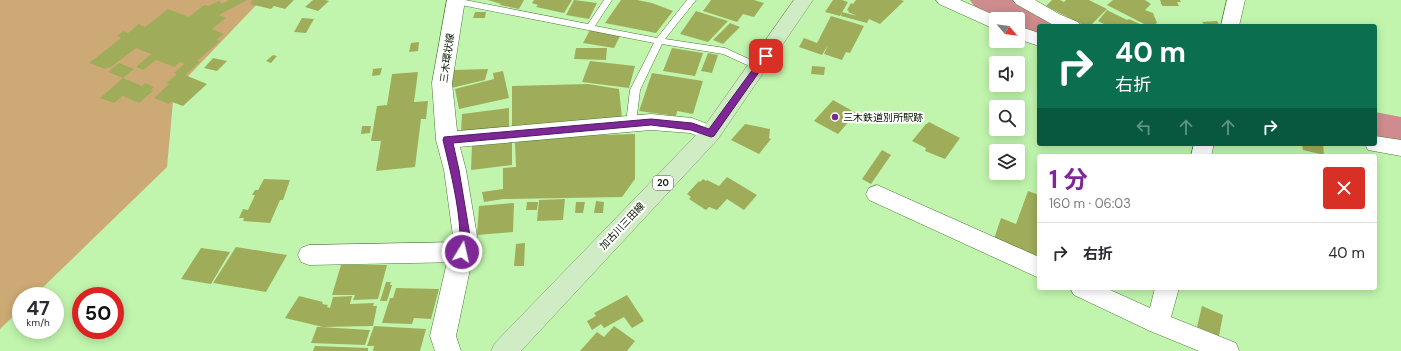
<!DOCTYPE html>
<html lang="ja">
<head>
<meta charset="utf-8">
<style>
  :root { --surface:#fff; --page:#f2f2f3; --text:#2b2b33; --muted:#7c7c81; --line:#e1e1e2; --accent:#7d2896 }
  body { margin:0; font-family:"DM Sans","Noto Sans JP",sans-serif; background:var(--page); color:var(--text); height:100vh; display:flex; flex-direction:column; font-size:15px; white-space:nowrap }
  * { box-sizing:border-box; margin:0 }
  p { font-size:13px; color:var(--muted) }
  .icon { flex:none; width:22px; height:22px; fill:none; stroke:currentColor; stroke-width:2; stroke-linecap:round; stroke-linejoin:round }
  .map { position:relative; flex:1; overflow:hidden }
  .drawer { position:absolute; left:1037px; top:154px; width:340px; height:136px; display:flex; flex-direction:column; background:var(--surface); border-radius:4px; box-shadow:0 2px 10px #0003 }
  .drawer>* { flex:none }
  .top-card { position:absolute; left:1037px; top:24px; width:340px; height:122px; border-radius:4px; box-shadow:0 2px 10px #0003; background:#0b6e4f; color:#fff; overflow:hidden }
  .needle { width:26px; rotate:119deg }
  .buttons { position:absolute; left:989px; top:12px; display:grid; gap:8px }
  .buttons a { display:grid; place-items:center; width:36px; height:36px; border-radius:4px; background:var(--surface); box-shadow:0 2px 10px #0003; font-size:20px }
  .speed { position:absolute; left:12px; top:287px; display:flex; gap:8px; font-size:20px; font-weight:700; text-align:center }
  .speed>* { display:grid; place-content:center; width:52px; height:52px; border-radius:50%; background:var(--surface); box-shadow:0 2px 10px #0003; line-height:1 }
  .speed small { font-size:10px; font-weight:400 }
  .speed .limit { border:6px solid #d22; background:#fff; color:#111 }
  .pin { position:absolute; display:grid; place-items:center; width:34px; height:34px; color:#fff; margin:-17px; border-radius:8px; box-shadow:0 2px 6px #0006 }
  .me { position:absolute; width:44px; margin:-22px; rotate:9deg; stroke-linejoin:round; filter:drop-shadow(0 0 3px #0008) }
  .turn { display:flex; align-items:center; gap:14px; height:84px; padding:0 12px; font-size:18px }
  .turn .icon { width:52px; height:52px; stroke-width:2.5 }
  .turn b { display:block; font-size:28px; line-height:34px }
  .lanes { display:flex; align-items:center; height:38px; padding:0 12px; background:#0003; justify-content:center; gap:20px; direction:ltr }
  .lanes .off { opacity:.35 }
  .round { display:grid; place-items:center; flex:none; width:42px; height:42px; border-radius:4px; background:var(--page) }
  .overview { display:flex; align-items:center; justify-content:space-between; height:68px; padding:0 12px }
  h1 { font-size:24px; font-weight:700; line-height:30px; color:var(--accent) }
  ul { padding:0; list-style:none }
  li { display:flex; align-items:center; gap:12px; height:60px; padding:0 12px; border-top:1px solid var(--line) }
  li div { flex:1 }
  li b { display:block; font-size:15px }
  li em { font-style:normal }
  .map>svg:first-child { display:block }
  .forest { fill:#cdaa75 }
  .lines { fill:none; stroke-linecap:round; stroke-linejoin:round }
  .river { fill:#ce8c8e; fill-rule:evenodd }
  .building { fill:#9fad5a }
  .lane-casing { stroke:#4a7836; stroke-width:1 }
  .street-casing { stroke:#4a7836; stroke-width:1 }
  .secondary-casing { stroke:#4a7836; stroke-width:1 }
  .primary-casing { stroke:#759a66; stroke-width:1 }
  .lane { fill:#fff; fill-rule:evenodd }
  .street { fill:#fff; fill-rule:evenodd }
  .secondary { fill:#fff; fill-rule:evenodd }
  .primary { fill:#d0ecc4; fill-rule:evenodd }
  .route { fill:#7d2896; stroke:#511a62 }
  .poi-dot { fill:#7d2896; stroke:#fff; stroke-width:1.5 }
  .labels { text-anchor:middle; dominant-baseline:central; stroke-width:4; stroke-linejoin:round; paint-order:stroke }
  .shield { fill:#fff; stroke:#515e4d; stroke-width:1 }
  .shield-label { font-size:9px; font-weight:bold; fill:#071901 }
  .street-label { font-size:10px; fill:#071901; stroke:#fff }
  .poi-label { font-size:10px; fill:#071901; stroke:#fff; text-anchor:start }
</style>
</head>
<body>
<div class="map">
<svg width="1401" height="351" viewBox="0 0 1401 351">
  <rect width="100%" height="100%" fill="#c1f5ad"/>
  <!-- forest -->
  <path class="forest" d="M0,0h261l-87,91 -7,76 -133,129h-13v13l-21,20z"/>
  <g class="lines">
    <!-- river -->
    <path class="river" d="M970,0h50l38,17 6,9h-25v11l-21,-8v-10c-19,0 -37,-1 -48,-19z
      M1375,112l26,5v32l-26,-5z"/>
  </g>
  <!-- building -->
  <path class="building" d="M229,0h18l-28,15 7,3 -14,11 12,5 -8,6 4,1 -23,20 3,1 -15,13 22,9 -24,22 -11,-4 -3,2 -15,-6 15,-14 -3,-1 11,-9 -3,-1 10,-9 -4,-2 -6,5 -18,-7 -13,10 -7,-3 15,-13 -15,-6 -26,20 -2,-1 -3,2 -16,-6 32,-25 -4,-2 6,-5 5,2 11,-9 6,3 23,-18 21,8 15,-12 4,1 11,-5 3,3z
    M253,0h41l-9,9 -11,-3 -3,3 -21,-5z
    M313,0h12l4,1 -11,10 -13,-4z
    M488,0h36l-5,9 -19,-4 1,-1z
    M534,0h38l-8,13 -28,-6 2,-2 -6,-2z
    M574,0l23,3 -8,16 -23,-4z
    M621,0h16l15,3 21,8 -17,22 -51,-10z
    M711,0h43l10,3 -10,14 -11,-3 -6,8 -34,-11z
    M833,0h9l6,2 -8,14 -15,-4z
    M856,0h45l3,1 -24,23 -11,-5 -2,4 -26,-7 1,-4 15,4 -9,-4 1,-1 -2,-1 4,-7 2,1z
    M1052,0h8l4,2 2,-2h23l18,9 -17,17h-5l-39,-20z
    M1113,0h32l6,4 -6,6 8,3 4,10 -4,3h-5l-41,-21z
    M1160,0h20l1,2h-4l2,4h-17z
    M1107,10l20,10 2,-1 15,7h-36l-10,-5z
    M696,11l32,10 -20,21 -28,-8z
    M475,12h11l-1,6h-12z
    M831,16l33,10 -14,27 -4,-1 -4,8 -18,-6 4,-9 -6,10 -23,-8 5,-9 13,5z
    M302,18l12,1 -8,14 -12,-1z
    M1217,21l3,5h-15l-3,-4z
    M730,23l10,4 -17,17 -10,-4z
    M590,30l30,6 -6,12 -31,-5z
    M419,42l-1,9 -9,1 2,-9z
    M576,48h31l-1,12 -32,-1z
    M672,48l31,5 -8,23 -32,-5z
    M708,53l10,2 -6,18 -11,-2z
    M273,55l4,1 -6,7 -5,-2z
    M213,58l14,3 -10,10 -13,-3z
    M590,61l45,5 -6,22 -47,-6z
    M119,63l15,6 -11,9 -15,-6z
    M812,66l13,1 -1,8 -13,-1z
    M382,68l-2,7 -8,1 1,-7z
    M488,69l-3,11 -34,8 2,-18z
    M503,71l6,27 -50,11 -4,-20 39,-10 -1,-6z
    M418,72l-4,30 14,-1 -2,18h-5l-6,48 -39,4 5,-30h-10l6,-35 10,-1 5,-31z
    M652,73l51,8 -10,33 -16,-3 -1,5 -37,-5z
    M123,78l19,8 3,-3 9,4 -3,3 2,1 -14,12 -16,-7 -9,7 -14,-5z
    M588,84l31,5 3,29 -110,8v-40z
    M833,100l23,13 -18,21 -24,-13z
    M509,108v18l-48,6 1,-18z
    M929,122l31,16 -15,21 -20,-8 1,-3 -14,-7 14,-17h1z
    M745,124l25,5 -1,9 2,1 -12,15 -28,-14z
    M362,126h9l-1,7 -9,1z
    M635,134v45l-13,18 -119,2 -19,3 -2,-10 21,-3v-21l13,-1 -1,-24 23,-6z
    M512,142v23l-41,5 1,-25z
    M1302,144h21l1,11 -21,-5z
    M882,150l9,5 -20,29 -9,-5z
    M727,177l30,18 -13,15 -17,-11 -10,11 -8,-3 -3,3 -17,-11 2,-2 -4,-3 12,-13 1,1 3,-3 3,2 1,-1 12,6z
    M264,179l26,1 -7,20h-3l-10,23 -27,-2 1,-3h-5l4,-9 5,1 7,-15h-3l3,-5h3z
    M1028,191l11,4v63l-45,-19 7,-21 15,6z
    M565,199l-2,21 -26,1 2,-21z
    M596,201l8,1 -1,11h-9z
    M527,202h11l-1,8h-11z
    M576,202h9l-2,11h-8z
    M514,203l-1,29 -36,3 2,-29z
    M525,243l-1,23h-10l2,-22z
    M236,247l51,8 -21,37 -53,-9z
    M201,248l29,4 -19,32 -30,-5z
    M341,265h46l-9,34 -25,1 2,-5h-23z
    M386,282h5l-1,3h2l-5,16h-7z
    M396,288l43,1 -8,30 -17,-1 -2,6 -30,-1 8,-25h3z
    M627,295l17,26 -12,7 -8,-11 -20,11 -3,-4 -9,6 -5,-9 9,-5 -2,-3z
    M299,296l24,6 -1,2 6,1 -1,2 3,1 3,-11 19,-1 -2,8 24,-1 -1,3h4l-4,20 -50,1 -38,-9z
    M1202,306l21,9 -4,21 -22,-9z
    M374,326l52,3 -6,22h-47l1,-5h-7z
    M614,326l21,15 -8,10h-47l17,-19 7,5z
    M317,327h3l50,3 -5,15 -54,-2z
    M315,346l53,2v3h-55z"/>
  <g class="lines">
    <defs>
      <path id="lane" d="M452,0h13l123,24 16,-24h8l-17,26 62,12 30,-38h9l-31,39 60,9 37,17 1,2 -1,2h-6l-33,-15 -61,-10 -22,46 -4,33 -5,4 -5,-4 4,-33 24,-47 -198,-39 -3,-1z"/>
      <path id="street" d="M936,0h24l43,19h-7v10l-6,-2 -51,-23z
        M1013,0h22l24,14 19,8 3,4h-26l-39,-22z
        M1227,0h18l-6,26h-18z
        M1018,26l21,7v13l-21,-7z
        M651,114l41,4 26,10 3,5 -3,5 -7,3 -21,-8 -39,-3 -204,18 -7,-2 -3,-6 3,-6 7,-2z
        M1375,136l26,4v16l-33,-6 -3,-6h10z
        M1194,144h20l-3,12h-20z
        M877,185l162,72v21l-170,-78 -3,-6 3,-6z
        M462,242l8,3 3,7 -3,7 -8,3 -153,3 -8,-3 -3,-7 3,-7 8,-3z
        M1070,288h36l44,20 5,-20h24l-8,29 65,26 3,8h-40l-49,-20 -76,-36z"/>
      <path id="secondary" d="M447,0h18l-13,83 6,57 8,30 11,66 -21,100 5,15h-26l-5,-15 23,-100 -9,-66 -8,-30 -4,-57z"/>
      <path id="primary" d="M794,0h19l-95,139 -197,212h-30l4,-8 209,-216z"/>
    </defs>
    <!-- lane casing -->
    <use href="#lane" class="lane-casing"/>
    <!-- street casing -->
    <use href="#street" class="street-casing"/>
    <!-- secondary casing -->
    <use href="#secondary" class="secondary-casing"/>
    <!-- primary casing -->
    <use href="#primary" class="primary-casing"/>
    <!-- lane -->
    <use href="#lane" class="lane"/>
    <!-- street -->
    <use href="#street" class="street"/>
    <!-- secondary -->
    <use href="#secondary" class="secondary"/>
    <!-- primary -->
    <use href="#primary" class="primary"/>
  </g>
  <!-- route -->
  <path class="route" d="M766,53l3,1v4l-55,78 -3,1 -20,-7 -40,-5 -198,18 6,27 11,66 -5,19 -3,2 -4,-2c-3,-6 3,-14 2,-21 -1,-29 -10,-65 -17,-94l1,-3 207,-18 41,4 17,6 55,-75z"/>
  <!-- markers -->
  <circle class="poi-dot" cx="835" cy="117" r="4"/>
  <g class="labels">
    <!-- shield labels -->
    <rect class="shield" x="653" y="176" width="20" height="14" rx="3"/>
    <g class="shield-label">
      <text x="663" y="183">20</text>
    </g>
    <!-- street labels -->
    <g class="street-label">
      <text transform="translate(447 58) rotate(-82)">三木環状線</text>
      <text transform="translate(622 226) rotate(-47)">加古川三田線</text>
    </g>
    <!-- poi labels -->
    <g class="poi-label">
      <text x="843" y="117">三木鉄道別所駅跡</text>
    </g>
  </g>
</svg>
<div class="buttons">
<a><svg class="needle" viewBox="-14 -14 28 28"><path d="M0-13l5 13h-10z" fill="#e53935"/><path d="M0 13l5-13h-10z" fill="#7c7c81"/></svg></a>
<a><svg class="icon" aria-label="sound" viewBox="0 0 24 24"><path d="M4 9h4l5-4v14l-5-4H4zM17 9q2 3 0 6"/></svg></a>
<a><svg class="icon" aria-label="search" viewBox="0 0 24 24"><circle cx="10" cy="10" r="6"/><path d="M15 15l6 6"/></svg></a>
<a><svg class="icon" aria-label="layers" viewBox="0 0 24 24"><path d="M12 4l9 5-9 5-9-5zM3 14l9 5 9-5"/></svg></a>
</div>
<div class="speed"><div>47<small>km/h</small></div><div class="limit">50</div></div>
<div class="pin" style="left:766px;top:56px;background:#d93025"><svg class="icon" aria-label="arrive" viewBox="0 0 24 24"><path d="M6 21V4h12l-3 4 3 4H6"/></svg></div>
<svg class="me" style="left:462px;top:252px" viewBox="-20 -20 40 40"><circle r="17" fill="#7d2896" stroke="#fff" stroke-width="3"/><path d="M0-11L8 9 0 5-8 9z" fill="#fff"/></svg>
<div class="top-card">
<div class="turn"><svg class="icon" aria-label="right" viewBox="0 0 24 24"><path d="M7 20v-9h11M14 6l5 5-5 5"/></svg><div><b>40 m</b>右折</div></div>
<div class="lanes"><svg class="icon off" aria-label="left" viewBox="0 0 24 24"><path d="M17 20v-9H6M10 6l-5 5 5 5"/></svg><svg class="icon off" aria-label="ahead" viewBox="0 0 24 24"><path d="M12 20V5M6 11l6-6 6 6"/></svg><svg class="icon off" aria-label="ahead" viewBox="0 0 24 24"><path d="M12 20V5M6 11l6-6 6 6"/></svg><svg class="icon" aria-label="right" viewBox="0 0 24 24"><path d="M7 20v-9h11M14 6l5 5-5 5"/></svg></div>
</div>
<section class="drawer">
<div class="overview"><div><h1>1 分</h1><p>160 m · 06:03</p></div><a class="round" style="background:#d93025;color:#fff"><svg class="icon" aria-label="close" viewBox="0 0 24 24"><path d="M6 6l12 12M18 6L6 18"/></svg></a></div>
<ul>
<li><svg class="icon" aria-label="right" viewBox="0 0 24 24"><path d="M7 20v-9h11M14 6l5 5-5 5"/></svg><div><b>右折</b></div><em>40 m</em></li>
</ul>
</section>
</div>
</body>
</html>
